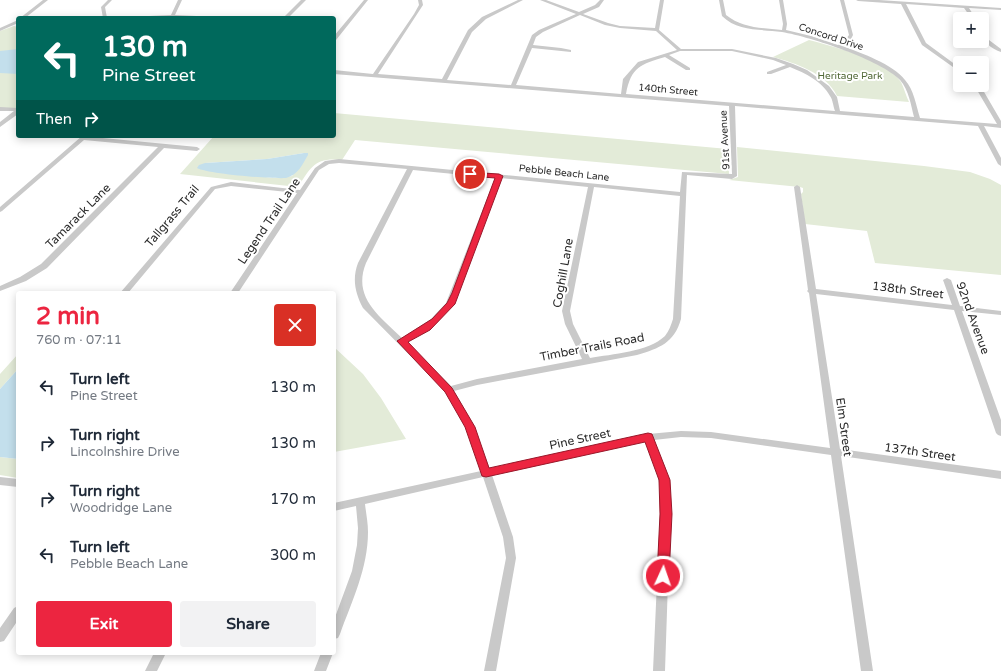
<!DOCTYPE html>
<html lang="en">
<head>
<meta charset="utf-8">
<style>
  :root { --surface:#fff; --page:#f2f2f3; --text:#1f2937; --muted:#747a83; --accent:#ec2540 }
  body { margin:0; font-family:"Varela Round",sans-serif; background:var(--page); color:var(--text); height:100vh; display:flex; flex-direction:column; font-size:15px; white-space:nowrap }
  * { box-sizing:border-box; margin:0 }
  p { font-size:13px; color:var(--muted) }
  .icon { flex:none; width:22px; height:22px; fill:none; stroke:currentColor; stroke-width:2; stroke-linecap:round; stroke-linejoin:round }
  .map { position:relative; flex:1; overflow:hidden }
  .panel { position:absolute; left:16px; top:291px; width:320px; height:364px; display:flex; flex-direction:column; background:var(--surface); border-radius:4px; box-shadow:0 2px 10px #0003 }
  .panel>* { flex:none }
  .hud { position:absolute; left:16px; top:16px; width:320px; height:122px; border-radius:4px; box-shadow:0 2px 10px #0003; background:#00695c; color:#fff; overflow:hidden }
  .controls { position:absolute; left:953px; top:12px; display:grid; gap:8px }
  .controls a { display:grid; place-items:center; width:36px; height:36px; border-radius:4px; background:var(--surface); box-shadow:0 2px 10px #0003; font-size:20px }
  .pin { position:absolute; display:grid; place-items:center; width:34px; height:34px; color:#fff; margin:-17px; border:2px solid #fff; border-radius:50%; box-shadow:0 1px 4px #0007 }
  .me { position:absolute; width:44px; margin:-22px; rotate:3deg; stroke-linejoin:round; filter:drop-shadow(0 0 3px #0008) }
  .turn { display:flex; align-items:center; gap:14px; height:84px; padding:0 20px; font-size:18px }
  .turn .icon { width:52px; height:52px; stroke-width:2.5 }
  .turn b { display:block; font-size:28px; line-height:34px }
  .then { display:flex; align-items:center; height:38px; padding:0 20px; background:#0003; gap:8px; font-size:15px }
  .round { display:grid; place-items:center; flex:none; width:42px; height:42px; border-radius:4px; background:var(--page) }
  .headline { display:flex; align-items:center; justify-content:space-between; height:68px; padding:0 20px }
  h1 { font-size:24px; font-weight:700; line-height:30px; color:var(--accent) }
  .action { display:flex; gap:8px; margin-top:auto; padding:8px 20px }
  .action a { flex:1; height:46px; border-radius:4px; background:var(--accent); color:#fff; font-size:16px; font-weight:700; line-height:46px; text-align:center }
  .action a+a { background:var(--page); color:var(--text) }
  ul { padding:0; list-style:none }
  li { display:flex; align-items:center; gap:12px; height:56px; padding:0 20px }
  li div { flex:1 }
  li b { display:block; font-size:15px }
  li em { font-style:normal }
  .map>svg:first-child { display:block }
  .green { fill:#e3ebd8; fill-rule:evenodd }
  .water { fill:#c3dfec }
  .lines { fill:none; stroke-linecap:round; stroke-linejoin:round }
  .minor { fill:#c9c9c9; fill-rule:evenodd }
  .route { fill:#ec2540; stroke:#99182a }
  .labels { text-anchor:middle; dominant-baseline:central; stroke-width:4; stroke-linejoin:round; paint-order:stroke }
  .far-street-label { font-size:10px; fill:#2c2c2c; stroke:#fff }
  .far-park-label { font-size:10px; fill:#526938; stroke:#fff }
  .street-label { font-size:12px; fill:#2c2c2c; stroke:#fff }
</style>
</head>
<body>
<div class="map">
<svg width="1001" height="671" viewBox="0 0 1001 671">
  <rect width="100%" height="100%" fill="#fff"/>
  <!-- green -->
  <path class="green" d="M14,26l4,1v82l-18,-1v-77z
    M809,40c25,7 76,19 92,42 3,6 5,14 8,20l-72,-6c-11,-23 -42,-33 -64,-39z
    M334,113l394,36 1,25 -374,-34 -13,20c-27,-3 -31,7 -44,27l-118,-13 34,-38h120zM304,153h4l-16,23c-28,6 -59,-6 -87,-13l62,-4z
    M737,147l187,19 46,6 20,7 11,6v90l-126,-12 -8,-32 -62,-7 -4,-30 2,-2v-4l-3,-1 -71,-7 9,-3z
    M334,347l29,27 18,24 25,41 -72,13z
    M18,354v15l-18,20v-15z
    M0,457l18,2v19l-18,-3z"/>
  <!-- water -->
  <path class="water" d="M18,49v25l-18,-1v-22z
    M304,153h4v2c-6,10 -10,20 -22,23 -15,1 -78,-4 -89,-10l2,-3 6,-2 62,-4z
    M18,369v90l-18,-2v-68z"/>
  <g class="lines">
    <!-- minor -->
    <path class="minor" d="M43,0h5l-23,18h-5z
      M108,0h4l-7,7 2,11h-4l-2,-11z
      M178,0h4l-7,15 43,2 2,1h-95l2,-1 44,-2z
      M301,0h5l-18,18h-5z
      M364,0h4l-32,40h-2v-4z
      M418,0h4l1,5 -45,69 64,5 26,-49 14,-13 36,-17h5l-37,19 -14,13 -25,48 64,5 21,-50 7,-5 37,-16 -36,-14h6l33,12 16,-7 5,-5h4l-5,7 -16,7 25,9 12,3 35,2 5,-28h4l-5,30 22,19h51l44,9 17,6 14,6 22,16 8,11 3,14 74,6c-3,-11 -5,-27 -14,-37 -19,-20 -89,-43 -118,-48 -20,-3 -44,0 -60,-16l-3,-16h4l3,15c16,13 36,13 56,15l1,-6 -4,-24h4l4,24 -1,6 25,6 27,9 8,-6 3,-4 -9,-35h4l9,35 -3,6 -8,5c19,7 51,18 63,34 9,10 11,25 15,38l77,6 -23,-39h6l21,36v7l-17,-2 17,32v8l-3,-2 -20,-38 -243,-20 2,70 -5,3 -45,-4 -6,144c-7,24 -21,29 -44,36l-160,30 -23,6c16,26 26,49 36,78l158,-35 33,-3 30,1 119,16 -21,-155 -2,-2 1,-1 -14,-103 3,-2 3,2 16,102 136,16 -9,-25 4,-2 4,2 9,26 41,5v4l-39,-4 39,109v16l-3,-1 -2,-2 -42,-123 -138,-16 24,155 161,22v8l-160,-23 32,215h-12l-30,-216 -120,-17 -30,-1 -27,3 12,29 5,23 -6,179h-12l8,-179 -5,-23 -11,-28 -153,34 21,62 3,21 -20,113h-12l22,-113 -3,-21 -20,-60 -118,27c1,9 3,19 3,28 0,36 -16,69 -28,102l-2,4 -4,1v-19l18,-49 5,-26 1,-17 -2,-22 -22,5v-8l147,-32 -10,-30 -11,-26 -14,-23 -83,-84c-8,-15 -11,-29 -5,-45l49,-94 -68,-6 -10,1 -10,6 -81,123h-8l67,-100 -66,-7 -16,3 -87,104h-8l91,-106 20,-5 69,8 15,-22 10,-7 14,-2 341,33 2,-20 50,2 -3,-68 -395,-32v-4l39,4 41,-60 5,-9zM580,15l25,10 15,3 36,3 21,19 -39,12 -15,17 -2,15 -105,-9 16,-37 39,4v-2l-10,-2 -28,-3 3,-8 7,-5zM680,51h52l41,9 13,5 -19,7v2h4l19,-7c15,6 33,15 40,29 3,4 3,10 5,15l-209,-17c5,-27 15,-30 39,-37l21,13h4v-2l-21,-13zM413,170l82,8 -49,125 -15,16 -29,19c-22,-22 -50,-40 -36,-75zM501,178l87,9 -26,124 3,13 17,35 -105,20 -26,7 -45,-44 31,-19 17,-19zM594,187l86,9 -7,123c-2,6 -4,12 -8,17 -17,16 -53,18 -75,22l-17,-34 -3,-13z
      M856,0h23l122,8v2l-32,-2 7,11h-4l-8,-11 -58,-4 20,39 34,25v4l-38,-27 -21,-41 -43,-3z
      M18,20v3l-18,8v-3z
      M982,32h2l5,8 12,9v3c-9,-3 -19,-10 -19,-20z
      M0,107l18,1v6l-18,13v-5l14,-11h-14z
      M82,136l115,11 3,2 -3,2 -33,-3 -117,120 -21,13 -26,10v-5l20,-9 21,-13 117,-117 -74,-7 -82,71 -2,1v-5z
      M0,477l18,2v8l-18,-2z
      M18,606v14l-14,21 -4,1v-14l14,-20z
      M154,653h12l-9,18h-12z
      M321,653h12l-7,18h-12z"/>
  </g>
  <!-- route -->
  <path class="route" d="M467,172l32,2 4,2 -48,128 -25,26 -22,12 44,46 23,39 14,41 159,-35 4,1 18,46 2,34 -3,62 -2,4 -4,2 -4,-2 -2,-4 3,-62 -1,-34 -14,-38 -159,35 -4,-1 -17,-49 -20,-35 -48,-51 35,-22 15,-16 5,-10 43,-115 -25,-2 -3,-1z"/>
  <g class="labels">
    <!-- far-street labels -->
    <g class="far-street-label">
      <text transform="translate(831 37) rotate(18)">Concord Drive</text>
      <text transform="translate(668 90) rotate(5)">140th Street</text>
      <text transform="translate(725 140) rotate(-93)">91st Avenue</text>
      <text transform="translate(564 173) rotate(6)">Pebble Beach Lane</text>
    </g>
    <!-- far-park labels -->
    <g class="far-park-label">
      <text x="850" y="76">Heritage Park</text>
    </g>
    <!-- street labels -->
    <g class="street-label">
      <text transform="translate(78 216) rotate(-45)">Tamarack Lane</text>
      <text transform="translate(172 216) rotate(-50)">Tallgrass Trail</text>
      <text transform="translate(269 221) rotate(-56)">Legend Trail Lane</text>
      <text transform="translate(563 273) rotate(-80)">Coghill Lane</text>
      <text transform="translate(908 290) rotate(7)">138th Street</text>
      <text transform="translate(973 318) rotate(70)">92nd Avenue</text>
      <text transform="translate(592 347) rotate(-11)">Timber Trails Road</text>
      <text transform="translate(844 427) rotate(82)">Elm Street</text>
      <text transform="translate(580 439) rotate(-12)">Pine Street</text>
      <text transform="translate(920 452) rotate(8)">137th Street</text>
    </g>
  </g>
</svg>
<div class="controls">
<a>+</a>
<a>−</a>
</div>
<div class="pin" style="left:470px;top:174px;background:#d93025"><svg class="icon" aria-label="arrive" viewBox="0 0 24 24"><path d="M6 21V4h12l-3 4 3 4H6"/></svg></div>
<svg class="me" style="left:663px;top:576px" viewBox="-20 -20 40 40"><circle r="17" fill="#ec2540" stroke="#fff" stroke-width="3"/><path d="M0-11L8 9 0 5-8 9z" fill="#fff"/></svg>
<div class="hud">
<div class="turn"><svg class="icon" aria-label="left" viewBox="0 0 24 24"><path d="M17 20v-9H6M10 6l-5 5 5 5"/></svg><div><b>130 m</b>Pine Street</div></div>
<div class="then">Then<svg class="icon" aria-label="right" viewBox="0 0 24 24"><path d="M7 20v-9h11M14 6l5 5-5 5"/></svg></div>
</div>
<section class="panel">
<div class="headline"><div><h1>2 min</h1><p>760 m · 07:11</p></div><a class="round" style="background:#d93025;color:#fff"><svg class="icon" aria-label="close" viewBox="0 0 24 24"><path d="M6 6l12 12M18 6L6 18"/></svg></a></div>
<ul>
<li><svg class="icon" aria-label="left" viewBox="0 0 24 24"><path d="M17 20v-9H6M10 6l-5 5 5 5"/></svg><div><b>Turn left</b><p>Pine Street</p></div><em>130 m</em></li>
<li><svg class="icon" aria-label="right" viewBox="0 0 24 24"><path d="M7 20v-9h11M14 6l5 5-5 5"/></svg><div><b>Turn right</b><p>Lincolnshire Drive</p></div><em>130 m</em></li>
<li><svg class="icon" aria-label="right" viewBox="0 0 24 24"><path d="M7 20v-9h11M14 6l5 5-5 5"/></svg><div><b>Turn right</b><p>Woodridge Lane</p></div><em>170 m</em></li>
<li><svg class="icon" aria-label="left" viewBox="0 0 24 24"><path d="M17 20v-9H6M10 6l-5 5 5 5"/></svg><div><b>Turn left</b><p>Pebble Beach Lane</p></div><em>300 m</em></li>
</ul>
<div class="action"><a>Exit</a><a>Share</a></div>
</section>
</div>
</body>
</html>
